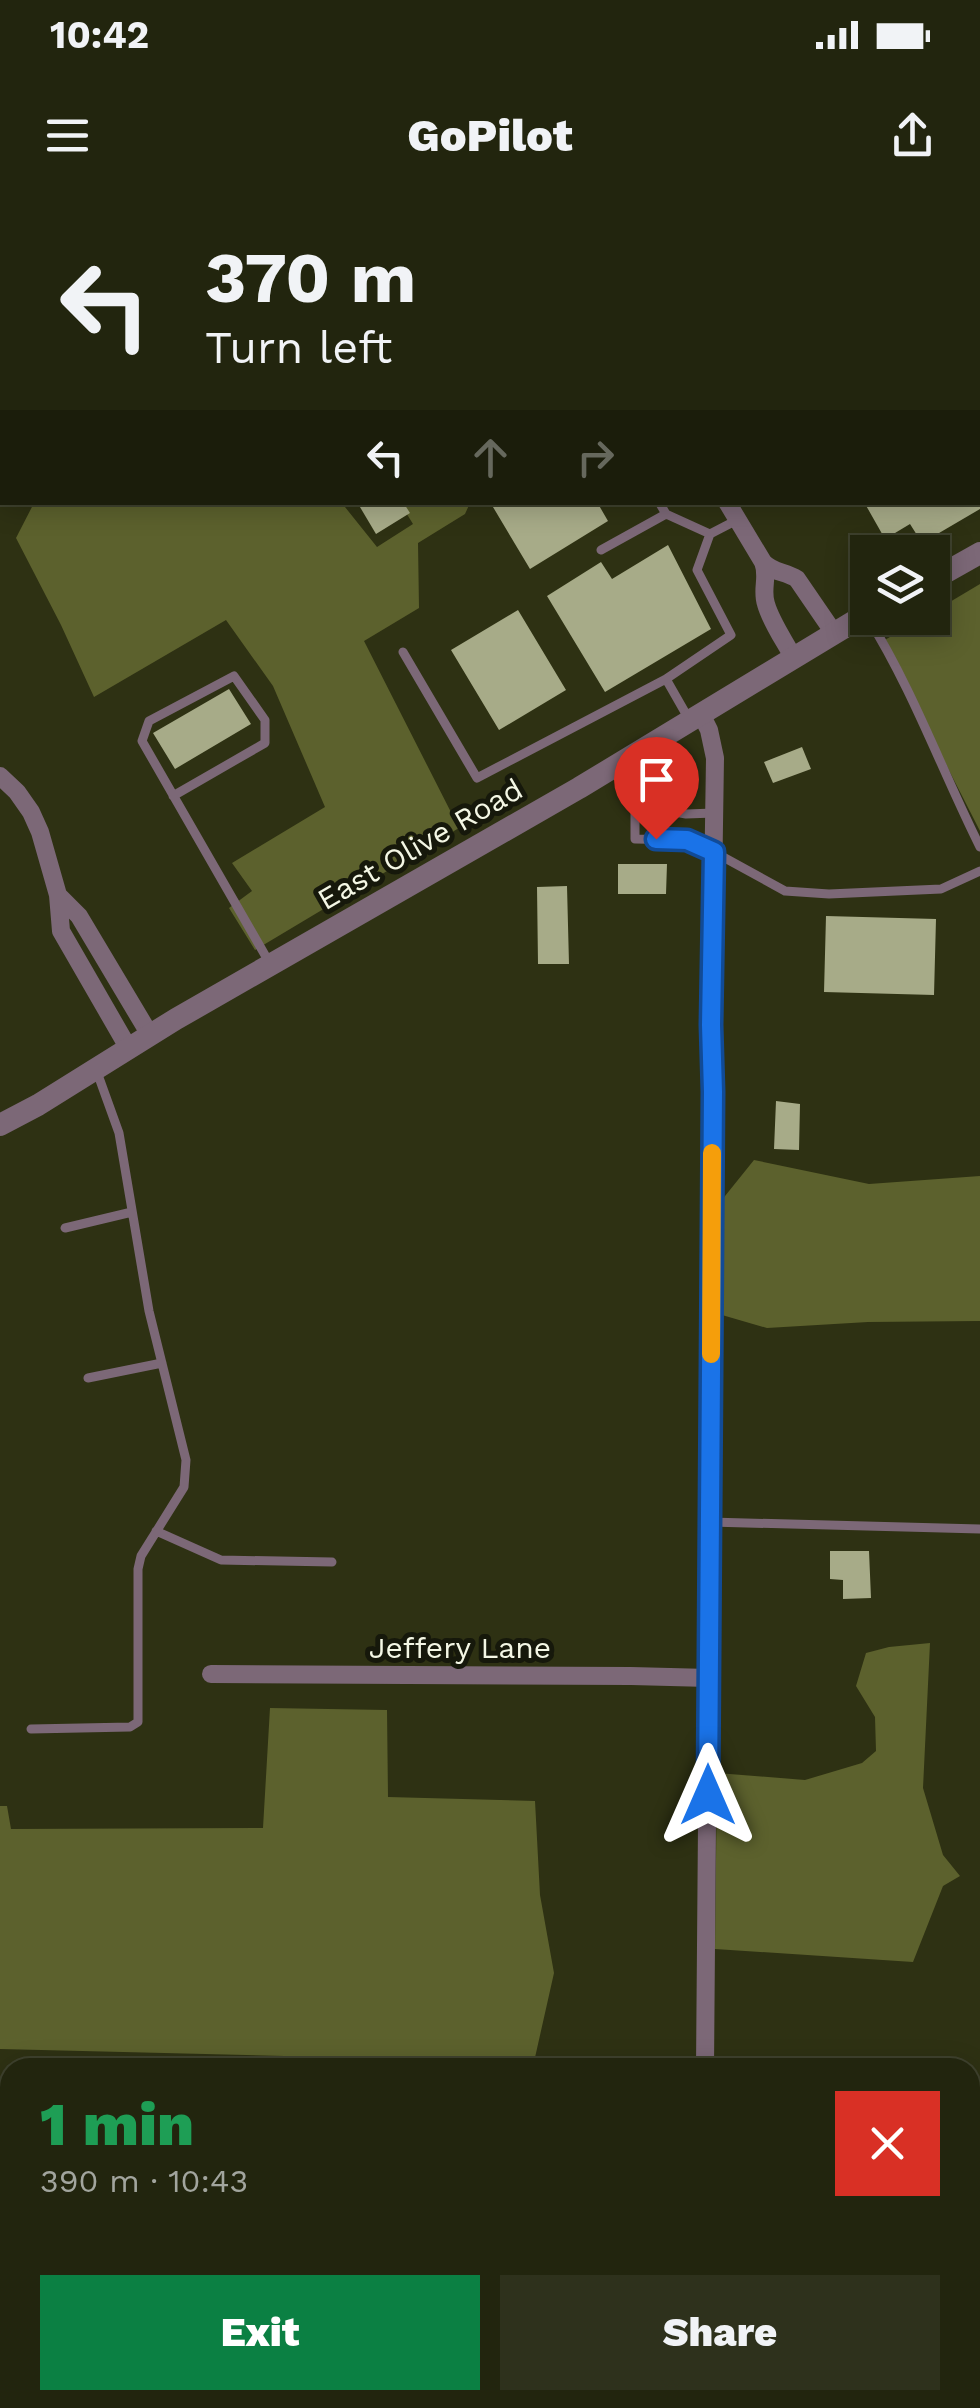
<!DOCTYPE html>
<html lang="en">
<head>
<meta charset="utf-8">
<style>
  :root { --surface:#22250e; --page:#2e311c; --text:#f1f3f6; --muted:#a2a59e; --line:#3f422e; --accent:#0b8043 }
  body { margin:0; font-family:"Work Sans",sans-serif; background:var(--page); color:var(--text); height:100vh; display:flex; flex-direction:column; font-size:38px; white-space:nowrap }
  * { box-sizing:border-box; margin:0 }
  p { font-size:32px; color:var(--muted) }
  .icon { flex:none; width:55px; height:55px; fill:none; stroke:currentColor; stroke-width:2; stroke-linecap:round; stroke-linejoin:round }
  .map { position:relative; flex:1; overflow:hidden }
  .panel { position:absolute; left:0px; top:1858px; width:980px; height:352px; display:flex; flex-direction:column; background:var(--surface); border-radius:30px 30px 0 0; box-shadow:0 5px 25px #0003,0 0 0 2px var(--line) }
  .panel>* { flex:none }
  .banner { position:absolute; left:0px; top:0px; width:980px; height:305px; box-shadow:0 5px 25px #0003,0 0 0 2px var(--line); background:#22250e; color:var(--text); overflow:hidden }
  .tools { position:absolute; left:850px; top:335px; display:grid; gap:20px }
  .tools a { display:grid; place-items:center; width:100px; height:100px; border-radius:0px; background:var(--surface); box-shadow:0 5px 25px #0003,0 0 0 2px var(--line); font-size:50px }
  .pin { position:absolute; display:grid; place-items:center; width:85px; height:85px; color:#fff; margin:-102px -42px; border-radius:50% 50% 50% 0; rotate:-45deg; box-shadow:0 0 10px #0007 }
  .pin .icon { rotate:45deg }
  .me { position:absolute; width:110px; margin:-55px; rotate:0deg; stroke-linejoin:round; filter:drop-shadow(0 0 8px #0008) }
  .turn { display:flex; align-items:center; gap:35px; height:210px; padding:0 40px; font-size:45px }
  .turn .icon { width:130px; height:130px; stroke-width:2.5 }
  .turn b { display:block; font-size:70px; line-height:85px }
  .lanes { display:flex; align-items:center; height:95px; padding:0 40px; background:#0003; justify-content:center; gap:50px; direction:ltr }
  .lanes .off { opacity:.35 }
  .round { display:grid; place-items:center; flex:none; width:105px; height:105px; border-radius:0px; background:var(--page) }
  .headline { display:flex; align-items:center; justify-content:space-between; height:170px; padding:0 40px }
  h1 { font-size:60px; font-weight:800; line-height:75px; color:#1e9e55 }
  .action { display:flex; gap:20px; margin-top:auto; padding:20px 40px }
  .action a { flex:1; height:115px; border-radius:0px; background:var(--accent); color:#fff; font-size:40px; font-weight:800; line-height:115px; text-align:center }
  .action a+a { background:var(--page); color:var(--text) }
  .status { display:flex; justify-content:space-between; align-items:center; height:70px; padding:0 50px; background:var(--surface); direction:ltr }
  .status svg { height:28px; fill:currentColor }
  header { display:flex; justify-content:space-between; align-items:center; height:130px; padding:0 40px; background:var(--surface); font-size:45px; font-weight:800 }
  .map>svg:first-child { display:block }
  .forest { fill:#5c612d }
  .building { fill:#a7ab88 }
  .lines { fill:none; stroke-linecap:round; stroke-linejoin:round }
  .service { stroke:#7c6877; stroke-width:9 }
  .minor { stroke:#7c6877; stroke-width:18 }
  .tertiary { stroke:#7c6877; stroke-width:22 }
  .route-casing { stroke:#114b97; stroke-width:25 }
  .route { stroke:#1a73e8; stroke-width:18 }
  .slow { stroke:#f59e0b; stroke-width:18 }
  .labels { text-anchor:middle; dominant-baseline:central; stroke-width:10; stroke-linejoin:round; paint-order:stroke }
  .street-label { font-size:30px; fill:#f4f7e5; stroke:#16180b }
</style>
</head>
<body>
<div class="status"><b>10:42</b><svg viewBox="0 0 49 12"><path d="M0 12V9h3v3zM5 12V6h3v6zM10 12V3h3v9zM15 12V0h3v12zM26 1h20v11H26zM47 4h2v5h-2z"/></svg></div>
<header><svg class="icon" aria-label="menu" viewBox="0 0 24 24"><path d="M4 6h16M4 12h16M4 18h16"/></svg>GoPilot<svg class="icon" aria-label="share" viewBox="0 0 24 24"><path d="M12 15V3M7 8l5-5 5 5M5 13v7h14v-7"/></svg></header>
<div class="map">
<svg width="980" height="2208" viewBox="0 0 980 2208">
  <rect width="100%" height="100%" fill="#2e3113"/>
  <!-- forest -->
  <path class="forest" d="M341,302l36,45 36,-23 -13,-21h70l-5,11 -47,29 1,65 -55,33 95,187 -204,122 -26,-42 23,-17 -20,-28 93,-56 -52,-121 -47,-66 -132,77 -33,-72 -45,-87 18,-35z
    M980,384v247l-97,-190 40,-23h9l1,-6z
    M754,960l115,24 111,-8v145l-112,1 -101,6 -45,-13 -1,-114z
    M930,1443l-7,145 20,67 17,21 -17,10 -30,76 -198,-13 2,-176 88,7 57,-17 14,-12 -1,-34 -19,-31 10,-33 23,-6z
    M270,1508l117,2 1,87 147,4 5,94 14,78 -20,89 -534,-13v-243h7l4,23 252,-1z
    M970,2051h10v142l-10,-1z"/>
  <!-- building -->
  <path class="building" d="M357,302h46l7,11 -34,21z
    M490,302h107l11,19 -78,48z
    M864,302h116v7l-58,34 -12,-19 -25,15z
    M668,345l43,84 -106,63 -58,-96 54,-34 11,17z
    M518,410l48,80 -67,40 -48,-80z
    M229,489l22,35 -76,45 -22,-36z
    M802,547l9,22 -38,14 -9,-21z
    M618,664h49l-1,30h-48z
    M567,686l2,78h-31l-1,-77z
    M826,716l110,3 -2,76 -110,-3z
    M776,901l24,3 -1,46 -25,-1z
    M830,1351h39l2,47 -28,1v-19l-13,-1z"/>
  <g class="lines">
    <!-- service -->
    <path class="service" d="M748,0l3,2
      M679,2l4,-2
      M944,2l5,-2
      M659,302l7,12 44,20
      M601,350l65,-36
      M868,418c45,72 74,153 112,229
      M403,452l74,126 189,-99 24,42
      M666,479l65,-44 -34,-65 13,-36 27,-14
      M622,565l13,40 51,9 28,-1
      M173,596l92,-53v-23l-31,-44 -85,45 -7,20 127,221
      M635,605v34l52,1 27,12 71,39 44,3 112,-5 39,-18
      M65,1028l67,-16
      M88,1178l74,-15
      M710,1322l270,7
      M156,1331l65,29 111,2
      M31,1529l99,-2 8,-5v-153l3,-13 43,-69 2,-27 -37,-149 -30,-178 -22,-61"/>
    <!-- minor -->
    <path class="minor" d="M531,0l2,2
      M727,302l36,60c6,15 -2,27 3,42 5,18 18,36 27,53
      M763,362c10,11 22,9 34,17l37,54
      M701,514l8,16 6,28 -4,267 2,67 -8,976
      M0,576l17,16 14,20 9,20 18,63 3,36 68,118
      M58,695l21,21 71,119
      M211,1474l420,2 78,2
      M0,1982h10
      M702,2208v-8"/>
    <!-- tertiary -->
    <path class="tertiary" d="M932,380l48,-27
      M0,925l38,-20 138,-86 403,-231 289,-175"/>
  </g>
  <g class="lines">
    <defs>
      <path id="route" d="M656,639l31,1 27,12 -3,173 2,67 -5,703"/>
    </defs>
    <!-- route casing -->
    <use href="#route" class="route-casing"/>
    <!-- route -->
    <use href="#route" class="route"/>
    <!-- slow -->
    <path class="slow" d="M711,1154l1,-201"/>
  </g>
  <g class="labels">
    <!-- street labels -->
    <g class="street-label">
      <text transform="translate(420 644) rotate(-30)">East Olive Road</text>
      <text x="460" y="1447">Jeffery Lane</text>
    </g>
  </g>
</svg>
<div class="tools">
<a><svg class="icon" aria-label="layers" viewBox="0 0 24 24"><path d="M12 4l9 5-9 5-9-5zM3 14l9 5 9-5"/></svg></a>
</div>
<div class="pin" style="left:656px;top:639px;background:#d93025"><svg class="icon" aria-label="arrive" viewBox="0 0 24 24"><path d="M6 21V4h12l-3 4 3 4H6"/></svg></div>
<svg class="me" style="left:708px;top:1595px" viewBox="-20 -20 40 40"><path d="M0-17L14 15 0 8-14 15z" fill="#1a73e8" stroke="#fff" stroke-width="4"/></svg>
<div class="banner">
<div class="turn"><svg class="icon" aria-label="left" viewBox="0 0 24 24"><path d="M17 20v-9H6M10 6l-5 5 5 5"/></svg><div><b>370 m</b>Turn left</div></div>
<div class="lanes"><svg class="icon" aria-label="left" viewBox="0 0 24 24"><path d="M17 20v-9H6M10 6l-5 5 5 5"/></svg><svg class="icon off" aria-label="ahead" viewBox="0 0 24 24"><path d="M12 20V5M6 11l6-6 6 6"/></svg><svg class="icon off" aria-label="right" viewBox="0 0 24 24"><path d="M7 20v-9h11M14 6l5 5-5 5"/></svg></div>
</div>
<section class="panel">
<div class="headline"><div><h1>1 min</h1><p>390 m · 10:43</p></div><a class="round" style="background:#d93025;color:#fff"><svg class="icon" aria-label="close" viewBox="0 0 24 24"><path d="M6 6l12 12M18 6L6 18"/></svg></a></div>
<div class="action"><a>Exit</a><a>Share</a></div>
</section>
</div>
</body>
</html>
